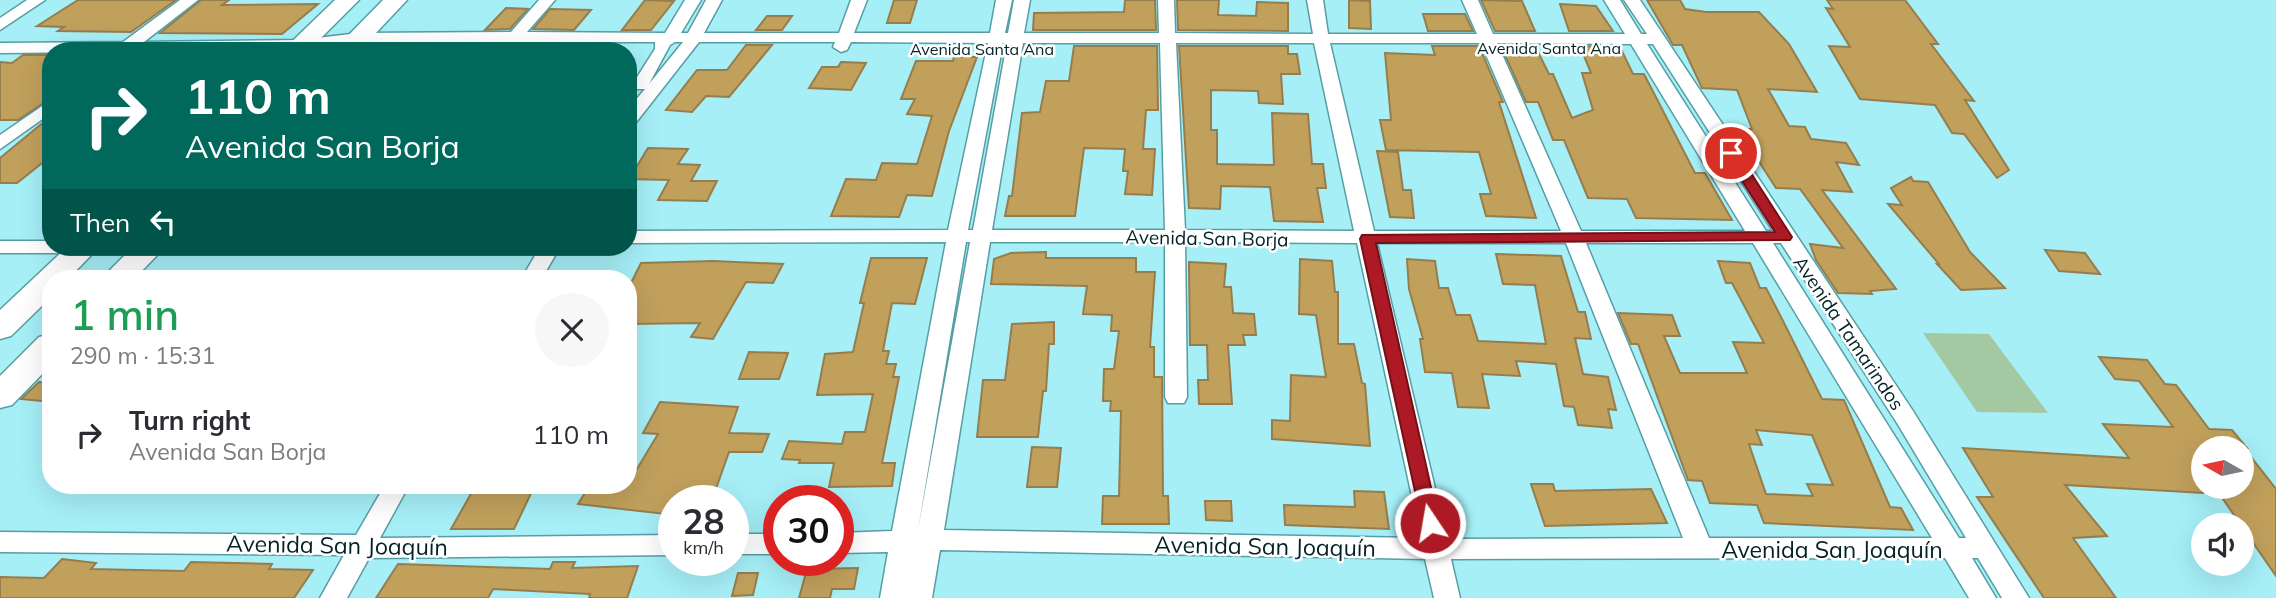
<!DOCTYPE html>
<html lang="en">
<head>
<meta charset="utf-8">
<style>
  :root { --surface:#fff; --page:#f7f7f7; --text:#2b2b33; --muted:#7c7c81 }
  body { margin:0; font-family:Mulish,sans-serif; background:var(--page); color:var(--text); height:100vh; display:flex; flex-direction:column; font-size:26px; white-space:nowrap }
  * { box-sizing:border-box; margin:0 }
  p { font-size:23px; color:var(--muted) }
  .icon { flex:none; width:38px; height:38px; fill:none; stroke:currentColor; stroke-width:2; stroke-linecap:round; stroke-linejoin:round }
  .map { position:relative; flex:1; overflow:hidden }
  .details { position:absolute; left:42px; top:270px; width:595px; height:224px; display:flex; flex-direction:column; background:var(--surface); border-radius:28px; box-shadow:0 7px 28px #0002 }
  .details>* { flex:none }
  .guide { position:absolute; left:42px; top:42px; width:595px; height:214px; border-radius:28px; box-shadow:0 7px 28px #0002; background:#00695c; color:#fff; overflow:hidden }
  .needle { width:46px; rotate:279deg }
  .controls { position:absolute; left:2191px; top:436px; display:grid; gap:14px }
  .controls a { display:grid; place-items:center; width:63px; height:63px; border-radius:50%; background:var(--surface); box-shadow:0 7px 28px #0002; font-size:35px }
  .speed { position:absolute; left:658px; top:485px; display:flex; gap:14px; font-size:35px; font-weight:700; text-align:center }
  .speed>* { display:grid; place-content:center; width:91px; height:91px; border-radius:50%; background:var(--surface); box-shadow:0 7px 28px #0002; line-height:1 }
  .speed small { font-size:18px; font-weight:400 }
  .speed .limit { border:10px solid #d22; background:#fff; color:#111 }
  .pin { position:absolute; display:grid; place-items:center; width:60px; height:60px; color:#fff; margin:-30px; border:4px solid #fff; border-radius:50%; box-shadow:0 2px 7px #0007 }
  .me { position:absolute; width:77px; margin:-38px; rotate:348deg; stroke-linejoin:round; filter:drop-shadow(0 0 5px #0008) }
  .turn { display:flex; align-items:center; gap:24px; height:147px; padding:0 28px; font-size:32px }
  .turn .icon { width:91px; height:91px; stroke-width:2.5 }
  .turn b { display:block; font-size:49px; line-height:60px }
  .then { display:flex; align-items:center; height:66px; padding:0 28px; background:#0003; gap:14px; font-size:26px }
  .round { display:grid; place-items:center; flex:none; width:74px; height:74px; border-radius:37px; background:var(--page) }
  .headline { display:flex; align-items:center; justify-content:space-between; height:119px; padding:0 28px }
  h1 { font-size:42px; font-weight:600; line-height:52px; color:#1e9e55 }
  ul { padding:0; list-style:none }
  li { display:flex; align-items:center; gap:21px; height:91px; padding:0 28px }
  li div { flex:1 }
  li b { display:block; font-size:26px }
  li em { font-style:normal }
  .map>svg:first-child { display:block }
  .green { fill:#a4c9a2 }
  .building { fill:#c1a05c; stroke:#957d4d; stroke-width:2; fill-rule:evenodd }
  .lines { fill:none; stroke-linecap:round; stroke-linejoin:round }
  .street-casing { stroke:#569ea5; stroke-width:3 }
  .secondary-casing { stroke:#569ea5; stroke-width:3 }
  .street { fill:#fff; fill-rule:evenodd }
  .secondary { fill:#fff; fill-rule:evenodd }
  .route { fill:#ad1a25; stroke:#701118; stroke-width:2 }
  .labels { text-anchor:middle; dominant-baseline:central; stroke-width:5; stroke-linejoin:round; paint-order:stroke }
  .far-street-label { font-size:16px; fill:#032225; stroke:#fff }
  .street-label { font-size:19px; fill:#032225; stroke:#fff }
  .near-street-label { font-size:23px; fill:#032225; stroke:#fff }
</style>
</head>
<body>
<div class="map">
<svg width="2276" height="598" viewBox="0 0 2276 598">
  <rect width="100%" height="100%" fill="#a6eff7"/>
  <!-- green -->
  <path class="green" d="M1923,333l66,1 59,79 -71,-1z"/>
  <!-- building -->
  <path class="building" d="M78,0h98l-45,32 -73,-1 6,-4 -27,-1z
    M201,0h28l-7,5 96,-1 -36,30 -122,-1z
    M645,0l29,1 -23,29h-29z
    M894,0h23l-7,23h-23z
    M1125,0h30l1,30h-123l1,-17 90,-1z
    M1177,0h42l-1,15 38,1 1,-14 31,1v28l-110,-1z
    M1349,0l21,1 1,28 -22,-1z
    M1481,0l41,1 13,30h-40z
    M1647,0h33l5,9 21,3h53l30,32 28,48 -49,-3 21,37 16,1 6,12 35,4 13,22 -23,-3 16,30 -30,-2 74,99 -26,2 2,3 -34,-1 -22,-33 -6,-16 33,4 -43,-59 -24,-1 -38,-59h14l-15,-39 -35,-2 -20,-43h-9z
    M1827,0h78l33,44h-7l43,57 -9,-1 44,70 -12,8 -33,-44 -12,-1 -17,-28 -75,-6 -31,-53 21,1 -24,-39 7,1z
    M1560,4l36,2 17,25h-44z
    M506,8l22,1 -18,20 -25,1z
    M550,9l41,1 -17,20 -41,-1z
    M1423,14h42l8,17h-45z
    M767,16h25l-10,14h-26z
    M746,45h26l-43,52 -23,-1 -14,16 -26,-2 31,-40h30z
    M1074,46h83l1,64h-12l-3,39h12l-3,46 -27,-1 3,-23h-5l2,-22 -41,-1 -9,68h-70l4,-20h3l10,-83 18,-1 6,-31h23z
    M1179,46h109v8h9l3,20h-19l2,30 -24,-1 -1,-12 -47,-1v40h6v34l57,1 -2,-52 36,1 4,50h11l3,24h-9l6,34 -49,-1 -4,-34 -49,-1 -1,23 -31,-1z
    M1432,46h47l24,56h-4l37,116 -50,-2 -6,-22h11l-12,-42 -93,-2 -6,-30h11l-6,-67 50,2z
    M1501,46h34l14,28h4l19,44 21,-8 -11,-37h9l-11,-27 40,1 13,27h11l51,99h10l27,47 -96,-2 -9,-19 -39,-1 -24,-58h-11l-15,-38h-12z
    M23,55h28v43l-33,22h-18v-58l12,1z
    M954,57h23l-28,74 -17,65 -25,-1 -8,22 -68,-1 15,-37 30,1 6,-17 35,1 15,-48 -25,-2 8,-15h-14l15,-38h37z
    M841,62l25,1 -15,27 -42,-2 13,-21h16z
    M51,116v40l-34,27h-17v-25z
    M648,148l40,1 -10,15 22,1 -9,16h26l-10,20 -49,-1 11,-20 -40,-1z
    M1377,151l21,1 5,38h8l3,28 -24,-1z
    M1911,177l2,4 15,1 42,70 35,36 -44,2 -24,-26h2l-51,-60 14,1 -11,-17z
    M2045,250l40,3 15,21 -41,-3z
    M1046,252v6h90v14h19l-5,75h4v30h8l1,119h5l1,28h-67l1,-28h16l2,-85h-11l1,-10h-8l1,-32h10l5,-38h-8l1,-16 -29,-1 4,-28 -96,-2 3,-25 17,-6z
    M1496,254l65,2 17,56h7l6,27 -16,-1 8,36 25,3 8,33 -8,-1 4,19 -34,-3 -4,-18 -10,-1 -8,-42 -40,-3 4,15 -38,-2 7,34 -31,-1 -6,-34 -27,-1 -5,-33h3l-14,-50 -2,-30 28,2 4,27h9l8,27h14l8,26 68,3 -11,-59 -32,-1z
    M871,258h56l-12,46 -23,-1 -9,48h6l-3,13h10l-3,13h6l-17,86h13l-3,23 -63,1 5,-24h-35l1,-3 -18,-1 7,-18 53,3 3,-12h20l8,-38 -56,1 8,-41 28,-2 11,-49h-4z
    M1300,259l32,2 3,31h3v52h16l8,39 3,1 5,62 -98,-7v-19l18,1 1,-46 35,2 -10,-62 -17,-1z
    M713,261l70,3 -10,19 -27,-1 -33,57 -22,-2 9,-14 -72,1v-35l13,-26z
    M1718,261l32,2 10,25h6l14,27 42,84 22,1 46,107 11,1 12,22 -149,-7 -7,-18 -47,-2 -8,-22 -14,-1 -50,-136h-7l-13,-31 54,2 8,21h-16l16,37h67l-14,-31 31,1 -32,-60h-6zM1756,430l56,5 21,50 -26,-1 6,12 -47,-2 -17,-50 13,1z
    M1189,262l37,2 -2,23h7l2,26 21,1 2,21h-13l2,10h-17l4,59h-33l-1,-24h10l-1,-35h-17z
    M1054,322v22h-5l-3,47h-3l-5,46h-61l6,-57h22l7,-56z
    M749,352l39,1 -9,26h-40z
    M2099,357l48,3 18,24 11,1 33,44 23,1 15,18h-3l32,41v87l-62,-90h28v-38h-39v45l-138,-8 42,51 -34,2 43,60h-72l-67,-101h16l-30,-49 166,10 -26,-34 70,3 -34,-46 -24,-2z
    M39,382l12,1v19l-30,-3z
    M660,402l78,5 -9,26 40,1 -7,18h-33l-17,48h-38v15l-96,-11 12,-19h38v-17l9,1 21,-35 -15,-1z
    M1032,447l29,1 -4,39h-30z
    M1531,484h22l2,7 96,-2 16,34 -122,3z
    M476,485h59l-21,44h-63z
    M1354,491l30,1 5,37 -104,-4 -1,-20 71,2z
    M1205,501h26l1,20 -26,-1z
    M62,559l34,4 -5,6 93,2 7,-9 81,2 -3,5 44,1 -19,28h-294v-21l44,1z
    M553,562h22l-3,6 66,-2 -11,32h-38l1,-4 -97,-5 -5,9h-112l22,-34 152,5z
    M858,568l-4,21h-22l-2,9h-31l8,-29z
    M738,573h20l-5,22 -21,1z"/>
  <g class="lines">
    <defs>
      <path id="street" d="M27,0h18l-45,30v-12z
        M180,0h18l-54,42 156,-2 59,-7 152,-1 28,-32h16l-28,32 138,1 20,-33h16l-20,33h7l18,-33h16l-18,33h135l12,-33h16l-13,33h136l6,-33h16l-7,33h3l6,-33h16l-6,33h135l-1,-33h16l1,33 138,1 -6,-34h16l5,34h149l-15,-34h16l15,34h132l-21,-34h16l21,34h6l-23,-34h16l273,411 116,187h-27l-24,-40h-6l24,40h-27l-24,-40 -494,1 9,39h-26l-9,-39 -485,-9 -8,48h-52l8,-46 -50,1v-20l54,-2 54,-289 -318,1v-12l320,-1 40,-187 -137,-1 -4,8 -6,2 -8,-5 2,-5h-136l-65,83 -6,1v-17l17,-20h-11l-2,-4 23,-36v-7h-134l-3,6h-12l-1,-6 -146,1 -59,7 -300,3v-10l123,-1zM675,42h8l-34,42 21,-39zM1003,43h4l-34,187h-5zM1023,43h137l5,187h-173zM1176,43h138l40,188 -169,-1zM1330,43h151l80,188h-187zM1497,43l134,1 114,187h-164zM1647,44h6l120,187h-7zM966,242h4l-52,288zM990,242h175v155l3,6h16l3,-6 -2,-155 172,1 64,295 -477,-8zM1377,243h189l117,295 -236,1zM1586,243h167l179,295h-223zM1773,243h8l116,180 69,115h-7z
        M51,100v13l-51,36v-14z
        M0,241h51v6h27l-10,6h-68z
        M540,247h20l-18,31h-20z
        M385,485h24l-29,53 294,-3v20l-305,3 -22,40h-27l24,-43 -344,-3v-20l356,3z
        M733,534h46v20h-46z"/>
      <path id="secondary" d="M335,0h24l-51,51h-26z
        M383,0h24l-48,51h-26z
        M67,247h32l-30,31h-18v19l-40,39 -11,3v-29z
        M133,247h32l-30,31h-33z
        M51,334v31l-39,40 -12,3v-32l39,-39z"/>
    </defs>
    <!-- street casing -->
    <use href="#street" class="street-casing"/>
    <!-- secondary casing -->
    <use href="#secondary" class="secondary-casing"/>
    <!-- street -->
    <use href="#street" class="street"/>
    <!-- secondary -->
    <use href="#secondary" class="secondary"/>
  </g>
  <!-- route -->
  <path class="route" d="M1726,150h10l56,87 -2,3 -414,3 63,280 -3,5h-13l-63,-289 2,-4 413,-3 -51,-79z"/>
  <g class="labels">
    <!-- far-street labels -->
    <g class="far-street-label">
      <text x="1549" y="48">Avenida Santa Ana</text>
      <text x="982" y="49">Avenida Santa Ana</text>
    </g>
    <!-- street labels -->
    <g class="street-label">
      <text transform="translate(1207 238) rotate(1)">Avenida San Borja</text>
      <text transform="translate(1849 333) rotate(56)">Avenida Tamarindos</text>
    </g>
    <!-- near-street labels -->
    <g class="near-street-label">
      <text transform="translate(337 545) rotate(1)">Avenida San Joaquín</text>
      <text transform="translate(1265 546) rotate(1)">Avenida San Joaquín</text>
      <text x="1832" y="549">Avenida San Joaquín</text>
    </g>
  </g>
</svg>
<div class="controls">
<a><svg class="needle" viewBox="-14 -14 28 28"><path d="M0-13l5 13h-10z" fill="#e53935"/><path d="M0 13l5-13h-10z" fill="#7c7c81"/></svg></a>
<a><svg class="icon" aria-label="sound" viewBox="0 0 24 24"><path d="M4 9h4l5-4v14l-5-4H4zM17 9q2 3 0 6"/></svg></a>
</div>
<div class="speed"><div>28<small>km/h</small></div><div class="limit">30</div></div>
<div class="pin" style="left:1731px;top:153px;background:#d93025"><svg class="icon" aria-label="arrive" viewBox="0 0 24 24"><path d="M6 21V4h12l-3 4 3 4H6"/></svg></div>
<svg class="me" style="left:1430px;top:523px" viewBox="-20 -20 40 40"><circle r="17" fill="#ad1a25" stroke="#fff" stroke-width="3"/><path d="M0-11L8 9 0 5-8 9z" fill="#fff"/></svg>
<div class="guide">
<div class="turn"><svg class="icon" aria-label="right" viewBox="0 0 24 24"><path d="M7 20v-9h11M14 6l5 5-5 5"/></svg><div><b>110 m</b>Avenida San Borja</div></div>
<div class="then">Then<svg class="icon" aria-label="left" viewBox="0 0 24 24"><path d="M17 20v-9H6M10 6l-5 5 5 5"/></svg></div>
</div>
<section class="details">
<div class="headline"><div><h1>1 min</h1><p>290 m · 15:31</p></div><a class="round"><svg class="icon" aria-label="close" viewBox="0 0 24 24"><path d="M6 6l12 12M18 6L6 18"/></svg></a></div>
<ul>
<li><svg class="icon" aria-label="right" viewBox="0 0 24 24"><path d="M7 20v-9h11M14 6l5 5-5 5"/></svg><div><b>Turn right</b><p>Avenida San Borja</p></div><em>110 m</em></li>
</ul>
</section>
</div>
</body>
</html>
